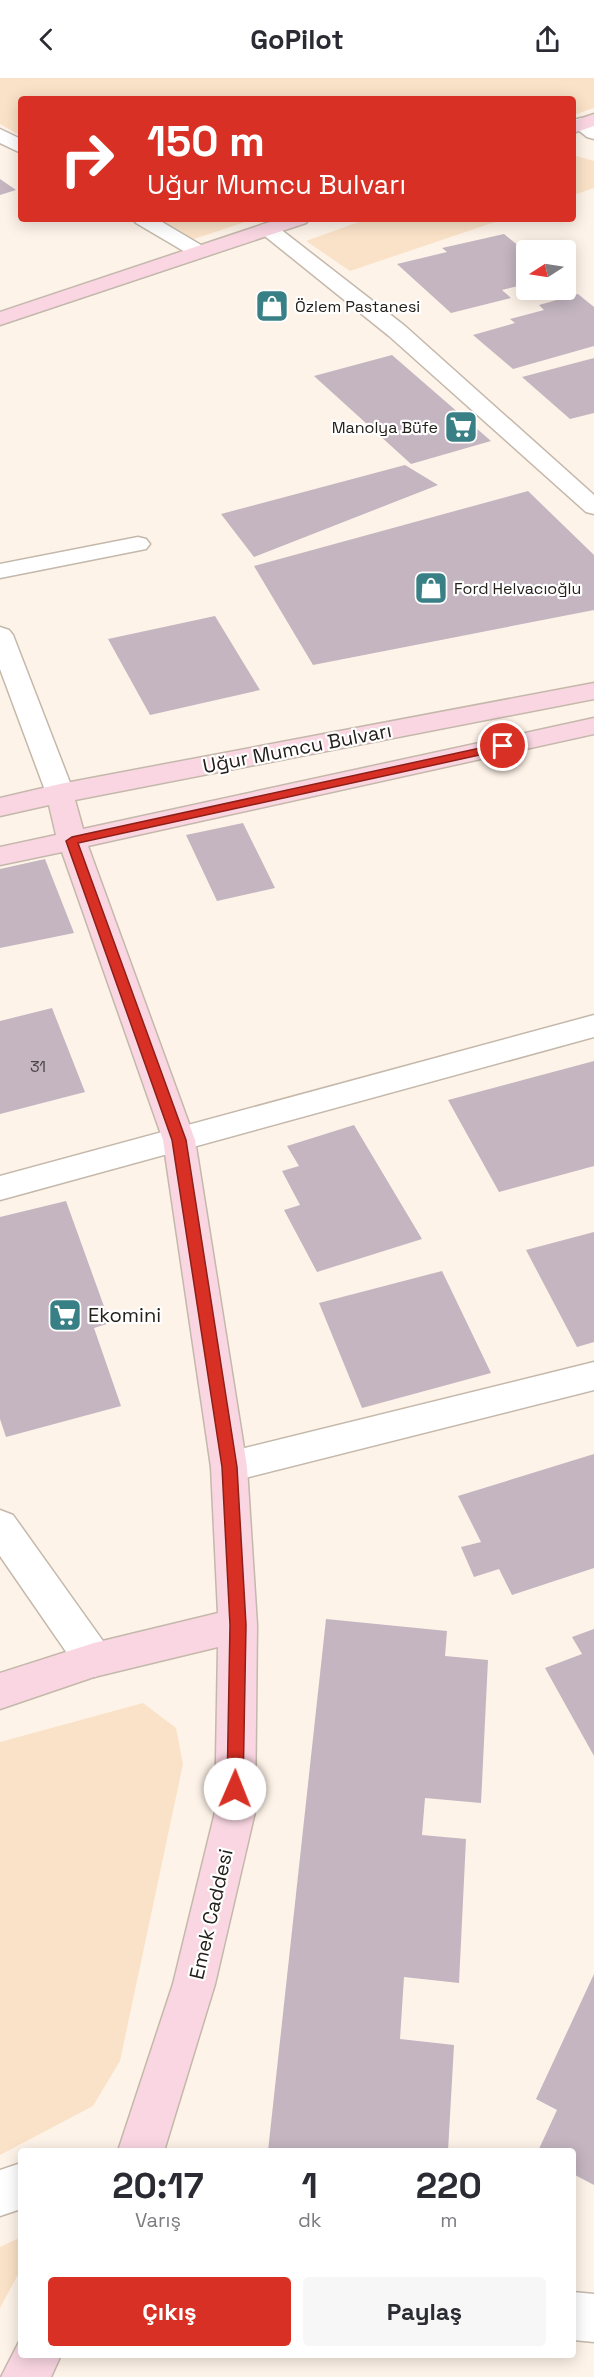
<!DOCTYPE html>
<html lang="tr">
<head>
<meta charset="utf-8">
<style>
  :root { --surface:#fff; --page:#f7f7f7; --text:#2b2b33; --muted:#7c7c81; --accent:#d93025 }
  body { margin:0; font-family:"Space Grotesk",sans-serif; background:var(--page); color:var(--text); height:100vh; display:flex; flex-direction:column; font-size:22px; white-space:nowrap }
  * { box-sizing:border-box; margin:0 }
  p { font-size:20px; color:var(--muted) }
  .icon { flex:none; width:33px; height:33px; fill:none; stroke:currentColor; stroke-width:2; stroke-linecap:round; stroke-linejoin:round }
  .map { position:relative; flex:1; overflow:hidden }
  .details { position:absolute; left:18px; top:2070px; width:558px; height:210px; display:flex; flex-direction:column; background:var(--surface); border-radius:6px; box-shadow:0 3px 15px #0003 }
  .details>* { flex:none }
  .banner { position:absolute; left:18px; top:18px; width:558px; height:126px; border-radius:6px; box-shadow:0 3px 15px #0003; background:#d93025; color:#fff; overflow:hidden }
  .needle { width:39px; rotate:258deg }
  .fabs { position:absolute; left:516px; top:162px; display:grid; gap:12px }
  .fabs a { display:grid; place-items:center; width:60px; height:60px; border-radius:6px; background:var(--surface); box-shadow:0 3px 15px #0003; font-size:30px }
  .pin { position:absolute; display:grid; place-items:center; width:51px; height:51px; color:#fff; margin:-26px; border:3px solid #fff; border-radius:50%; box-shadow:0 2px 6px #0007 }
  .me { position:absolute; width:66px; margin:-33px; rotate:1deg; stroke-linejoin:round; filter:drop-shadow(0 0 4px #0008) }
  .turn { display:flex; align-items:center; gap:21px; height:126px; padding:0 30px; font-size:27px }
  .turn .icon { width:78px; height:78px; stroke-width:2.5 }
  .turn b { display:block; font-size:42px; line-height:51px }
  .eta { display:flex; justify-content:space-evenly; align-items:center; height:102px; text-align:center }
  .eta b { font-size:36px; font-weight:600; line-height:42px }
  .primary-button { display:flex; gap:12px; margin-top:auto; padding:12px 30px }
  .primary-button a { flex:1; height:69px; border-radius:6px; background:var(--accent); color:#fff; font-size:24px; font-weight:600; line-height:69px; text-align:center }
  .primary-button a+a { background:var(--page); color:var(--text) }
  header { display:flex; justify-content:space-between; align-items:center; height:78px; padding:0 30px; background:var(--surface); font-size:27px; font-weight:600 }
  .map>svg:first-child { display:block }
  .green { fill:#fae2c8 }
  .building { fill:#c4b5c1 }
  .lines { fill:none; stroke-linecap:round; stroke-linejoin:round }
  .street-casing { stroke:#c4b8ab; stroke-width:3 }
  .secondary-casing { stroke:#c4b8ab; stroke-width:3 }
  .street { fill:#fff; fill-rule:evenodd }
  .secondary { fill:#f9d6e2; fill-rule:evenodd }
  .route { fill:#d93025; stroke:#8d1f18; stroke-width:1.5 }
  .labels { text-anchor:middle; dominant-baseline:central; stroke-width:4.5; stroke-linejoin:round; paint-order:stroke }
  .far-poi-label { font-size:16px; fill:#24201b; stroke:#fff; text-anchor:start }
  .number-label { font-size:16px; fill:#4c4544 }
  .street-label { font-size:20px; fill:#24201b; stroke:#fff }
  .poi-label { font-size:20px; fill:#24201b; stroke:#fff; text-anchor:start }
</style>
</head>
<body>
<header><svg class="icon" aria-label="back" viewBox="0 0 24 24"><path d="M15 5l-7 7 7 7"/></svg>GoPilot<svg class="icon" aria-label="share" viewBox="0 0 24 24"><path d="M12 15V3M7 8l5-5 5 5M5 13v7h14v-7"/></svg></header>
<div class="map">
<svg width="594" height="2299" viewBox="0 0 594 2299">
  <rect width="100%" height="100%" fill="#fef3e8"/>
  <!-- green -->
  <path class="green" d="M0,0h594v30l-21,7v-16h-552v37l-21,-12z
    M573,77l21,6v27l-21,7z
    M160,141h94l-60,20z
    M367,141h137l-154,52 -44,-30z
    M143,1625l33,25 7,36 -63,297 -27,45 -93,49v-413z
    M21,2159v32l-21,39v-61z"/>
  <!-- building -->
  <path class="building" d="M0,101l16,11 -16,5z
    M504,156l22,18v32l-24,6 9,8 -60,15 -54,-49 50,-12 -5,-4z
    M578,216l16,13v39l-81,23 -40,-34 42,-12 -5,-4 34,-9 -5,-5z
    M392,277l99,86 -80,23 -97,-88z
    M594,280v55l-24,6 -48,-42z
    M405,387l33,20 -184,72 -33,-43z
    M528,413l66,64v55l-281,55 -59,-99z
    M215,538l45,74 -110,25 -42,-76z
    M243,745l32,65 -58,13 -31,-66z
    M45,781l29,74 -74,15v-79z
    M52,930l33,84 -85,22v-93z
    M594,983v105l-95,26 -51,-92z
    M354,1047l68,114 -105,33 -33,-62 16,-5 -18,-34 17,-5 -12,-20z
    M66,1123l44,122 -16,5 27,78 -115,31 -6,-18v-202z
    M594,1154v110l-17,5 -51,-97z
    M442,1193l49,102 -129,35 -43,-105z
    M594,1376v114l-82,27 -13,-26 -25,8 -13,-30 20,-5 -23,-46z
    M326,1541l121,12 -2,25 43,4 -7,143 -56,-5 -3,37 44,4 -7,144 -55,-6 -4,62 54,6 -6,106h-180z
    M594,1551v127l-49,-88 37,-14 -10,-17z
    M594,1896v211l-21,-11v-23h-35l19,-41 -21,-11z"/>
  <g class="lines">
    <defs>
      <path id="street" d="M581,40l13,7v14l-7,-2 -14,-11 1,-6z
        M0,51l21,10v14l-21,-10z
        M133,141h24l49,29 3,4 -3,4h-14l-56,-33z
        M268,145l7,2 130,101 189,169v19l-8,-2 -197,-176 -128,-103 -3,-4 3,-4z
        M138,459l8,2 4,5 -4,5 -146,29v-14z
        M0,549l9,3 4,5 61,158 -4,6 -10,3 -10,-3 -4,-6 -46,-124z
        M594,937v22l-594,163v-24z
        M594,1284v28l-365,92 -13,-4 -5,-11 5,-11 13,-4z
        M0,1432l13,5 95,133 5,12 -5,12 -14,5 -14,-5 -80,-116z
        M21,2085v46l-21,7v-46z
        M573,2214l21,2v48l-21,-2z"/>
      <path id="secondary" d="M594,36v12l-21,7v-12z
        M279,141h30l-3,4 -306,102v-13z
        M594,605v16l-519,101 8,29 511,-111v16l-506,112 107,294 52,327 10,158 -2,187 -40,172 -51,167h-46l55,-167 42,-172 3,-165 -124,30 -94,32v-36l94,-30 124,-30 -7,-146 -48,-327 -101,-288 -62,13v-18l56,-12 -7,-30 -49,11v-18l60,-14z
        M21,2260v17h40l-10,22h-50z"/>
    </defs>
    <!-- street casing -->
    <use href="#street" class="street-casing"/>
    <!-- secondary casing -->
    <use href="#secondary" class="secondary-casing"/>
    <!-- street -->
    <use href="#street" class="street"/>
    <!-- secondary -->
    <use href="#secondary" class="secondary"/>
  </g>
  <!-- route -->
  <path class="route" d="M503,665l4,1v5l-429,94 108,297 51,327 9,158 -3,164 -2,5 -6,3 -6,-3 -2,-5 3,-164 -8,-158 -50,-327 -106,-299 6,-4z"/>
  <!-- icons -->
  <defs>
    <symbol id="shop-square" viewBox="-11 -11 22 22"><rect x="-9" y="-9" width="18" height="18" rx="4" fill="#388085" stroke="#fff"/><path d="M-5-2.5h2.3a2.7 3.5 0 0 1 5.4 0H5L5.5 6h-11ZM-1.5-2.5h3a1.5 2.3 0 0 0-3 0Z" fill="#fff"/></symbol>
    <symbol id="supermarket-square" viewBox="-11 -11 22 22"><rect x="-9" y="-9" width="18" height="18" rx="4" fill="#388085" stroke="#fff"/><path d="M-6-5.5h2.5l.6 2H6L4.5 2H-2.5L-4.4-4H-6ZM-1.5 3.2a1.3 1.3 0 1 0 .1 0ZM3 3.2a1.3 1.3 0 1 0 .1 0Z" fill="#fff"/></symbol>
  </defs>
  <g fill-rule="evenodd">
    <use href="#shop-square" x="253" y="209" width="38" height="38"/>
    <use href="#supermarket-square" x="442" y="330" width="38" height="38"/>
    <use href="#shop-square" x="412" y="491" width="38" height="38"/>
    <use href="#supermarket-square" x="46" y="1218" width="38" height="38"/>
  </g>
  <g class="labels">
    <!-- far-poi labels -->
    <g class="far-poi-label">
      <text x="295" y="228">Özlem Pastanesi</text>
      <text x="438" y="349" text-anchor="end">Manolya Büfe</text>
      <text x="454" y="510">Ford Helvacıoğlu</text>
    </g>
    <!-- number labels -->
    <g class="number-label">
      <text x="38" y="988">31</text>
    </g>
    <!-- street labels -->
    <g class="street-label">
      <text transform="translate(297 670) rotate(-11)">Uğur Mumcu Bulvarı</text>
      <text transform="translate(211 1836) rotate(-77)">Emek Caddesi</text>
    </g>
    <!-- poi labels -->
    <g class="poi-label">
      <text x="88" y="1237">Ekomini</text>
    </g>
  </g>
</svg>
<div class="fabs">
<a><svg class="needle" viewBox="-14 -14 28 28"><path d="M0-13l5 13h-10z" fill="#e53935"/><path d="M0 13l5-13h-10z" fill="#7c7c81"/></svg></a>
</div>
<div class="pin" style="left:503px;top:668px;background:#d93025"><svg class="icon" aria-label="arrive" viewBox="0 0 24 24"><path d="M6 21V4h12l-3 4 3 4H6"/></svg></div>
<svg class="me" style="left:235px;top:1711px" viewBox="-20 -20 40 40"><circle r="19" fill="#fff"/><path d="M0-13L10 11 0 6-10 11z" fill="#d93025"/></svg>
<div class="banner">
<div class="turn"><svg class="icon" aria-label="right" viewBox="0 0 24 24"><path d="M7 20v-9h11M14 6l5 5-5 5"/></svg><div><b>150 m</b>Uğur Mumcu Bulvarı</div></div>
</div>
<section class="details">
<div class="eta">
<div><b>20:17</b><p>Varış</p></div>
<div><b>1</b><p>dk</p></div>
<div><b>220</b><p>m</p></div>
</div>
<div class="primary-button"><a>Çıkış</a><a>Paylaş</a></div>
</section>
</div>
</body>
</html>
